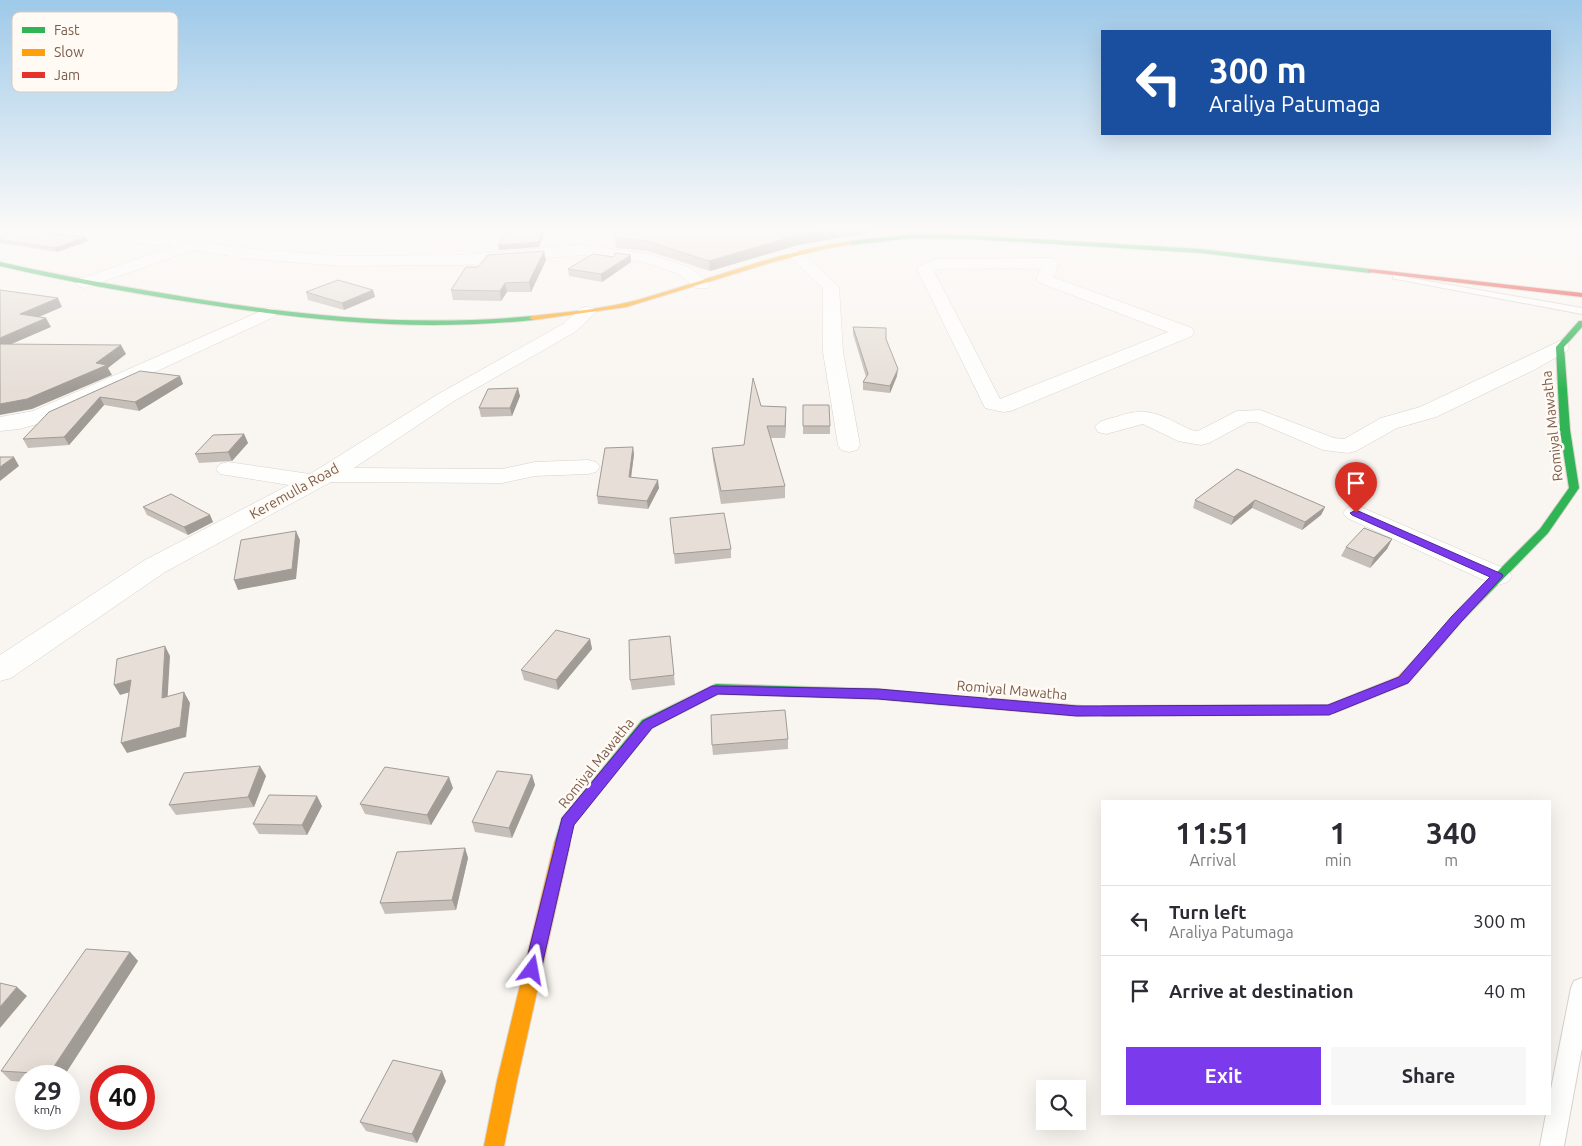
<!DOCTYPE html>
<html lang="en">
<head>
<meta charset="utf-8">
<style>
  :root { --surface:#fff; --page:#f7f7f7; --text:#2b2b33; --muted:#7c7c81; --line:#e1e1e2; --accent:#7c3aed }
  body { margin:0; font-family:Ubuntu,sans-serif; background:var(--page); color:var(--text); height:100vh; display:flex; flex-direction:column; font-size:19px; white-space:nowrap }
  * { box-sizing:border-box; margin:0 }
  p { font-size:16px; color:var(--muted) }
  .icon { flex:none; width:28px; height:28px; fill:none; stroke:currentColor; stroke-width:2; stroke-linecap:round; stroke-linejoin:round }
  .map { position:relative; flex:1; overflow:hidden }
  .sheet { position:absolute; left:1101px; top:800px; width:450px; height:315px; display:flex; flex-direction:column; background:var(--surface); border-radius:0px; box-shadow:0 5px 20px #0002 }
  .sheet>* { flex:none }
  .guide { position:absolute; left:1101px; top:30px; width:450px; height:105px; border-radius:0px; box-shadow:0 5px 20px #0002; background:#1a4fa0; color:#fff; overflow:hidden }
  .fabs { position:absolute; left:1036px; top:1080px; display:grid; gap:10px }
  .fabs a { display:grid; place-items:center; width:50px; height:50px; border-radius:0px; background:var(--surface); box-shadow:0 5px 20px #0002; font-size:25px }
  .speed { position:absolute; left:15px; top:1065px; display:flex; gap:10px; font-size:25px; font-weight:700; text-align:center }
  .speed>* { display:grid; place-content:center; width:65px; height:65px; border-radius:50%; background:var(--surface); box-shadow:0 5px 20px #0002; line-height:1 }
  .speed small { font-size:12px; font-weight:400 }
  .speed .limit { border:8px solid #d22; background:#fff; color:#111 }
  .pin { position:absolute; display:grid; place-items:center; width:42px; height:42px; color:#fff; margin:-51px -21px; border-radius:50% 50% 50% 0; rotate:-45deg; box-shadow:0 0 5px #0007 }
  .pin .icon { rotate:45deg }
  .me { position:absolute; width:55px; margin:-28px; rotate:13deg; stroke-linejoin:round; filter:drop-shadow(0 0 4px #0008) }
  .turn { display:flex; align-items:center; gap:18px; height:105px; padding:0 25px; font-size:22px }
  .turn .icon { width:65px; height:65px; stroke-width:2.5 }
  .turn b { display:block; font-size:35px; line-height:42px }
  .eta { display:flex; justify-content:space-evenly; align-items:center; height:85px; text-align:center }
  .eta b { font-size:30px; font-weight:700; line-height:35px }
  .primary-button { display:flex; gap:10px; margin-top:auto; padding:10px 25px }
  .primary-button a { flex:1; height:58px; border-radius:0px; background:var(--accent); color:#fff; font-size:20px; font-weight:700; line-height:58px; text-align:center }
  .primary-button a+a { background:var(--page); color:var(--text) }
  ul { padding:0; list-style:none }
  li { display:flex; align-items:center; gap:15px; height:70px; padding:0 25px; border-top:1px solid var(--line) }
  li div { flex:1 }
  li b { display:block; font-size:19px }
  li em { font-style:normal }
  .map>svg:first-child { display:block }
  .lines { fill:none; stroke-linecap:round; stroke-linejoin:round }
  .lane-casing { stroke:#d7d1cb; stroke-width:2 }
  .street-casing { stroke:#d7d1cb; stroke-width:1 }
  .fast-casing { stroke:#d9d2cb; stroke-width:2 }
  .slow-casing { stroke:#d9d2cb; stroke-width:2 }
  .jam-casing { stroke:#d9d2cb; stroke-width:2 }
  .lane { fill:#fefefd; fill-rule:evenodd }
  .street { fill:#fefefd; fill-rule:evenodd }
  .fast { fill:#30b455; fill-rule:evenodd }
  .slow { fill:#ff9f0a; fill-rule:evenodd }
  .jam { fill:#e5322d; fill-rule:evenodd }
  .wall { fill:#c6bfb9 }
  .shaded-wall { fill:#a19b96 }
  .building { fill:#e6ded7; stroke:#a19b96 }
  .route { fill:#7c3aed; stroke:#51269a }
  .labels { text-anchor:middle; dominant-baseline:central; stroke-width:5; stroke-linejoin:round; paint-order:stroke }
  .street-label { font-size:14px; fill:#7a5c4d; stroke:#fffaf3 }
  .key { fill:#fffaf3; stroke:#d7cbc1; stroke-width:1 }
  .key-label { font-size:14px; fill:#7a5c4d }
</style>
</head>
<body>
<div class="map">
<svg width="1582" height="1146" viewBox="0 0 1582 1146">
  <rect width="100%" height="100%" fill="#f9f5f0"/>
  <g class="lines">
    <defs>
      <path id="lane" d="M1393,275l189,33v6l-186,-35h-3z
        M1582,978v70l-18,98h-24l6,-32h4v-20l21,-106 3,-7z"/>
      <path id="street" d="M36,229h54l100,12 22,-12h18l-23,14 35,5 100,8 120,-1 120,-10 66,9 41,13 21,17 -2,4h-12l-19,-15 -37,-12 -58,-6 -120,10 -120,1 -100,-8 -49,-8 -108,38 -6,-1 -2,-4 2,-4 94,-32 -130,-14z
        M1046,229l-2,3 -10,4 -4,7h-10l-2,-3 5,-10z
        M795,249l5,2 39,36 4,65 17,93 -3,5 -8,2 -8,-2 -3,-5 -15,-93v-64l-33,-31 -3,-3 3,-3z
        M1051,258l6,2 2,3 -6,14 139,51 2,4 -2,4 -181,75 -8,1 -18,-4 -68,-139 2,-3 18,-7zM1041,268l-5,11 2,3 130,50 -168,67 -66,-128 5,-2z
        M587,307l6,1 3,4 -21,20 -121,69 -100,67 148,1 33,-7 53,-2 8,2 4,5 -4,5 -8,2 -53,2 -33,7 -171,-1 -166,90 -154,106 -11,3v-26l145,-95 144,-75 -69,-11 -4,-5 4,-5 8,-2 82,12 130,-81 123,-69 18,-16z
        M268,308l6,1 3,4 -3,4 -225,104 -30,8 -19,2v-14l33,-6z
        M1560,341l7,2 2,4 -2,4 -33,19 -98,47 -39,11 -41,23 -8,2 -25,-3 -66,-28h-9l-39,21 -8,2 -23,-4 -35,-17 -37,10 -8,-2 -3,-5c5,-7 13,-8 21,-10 34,-12 45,-1 75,13l7,1 39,-20 23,-1 74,28 10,1 37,-21 39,-11z
        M1356,505l152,65 4,6 -4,6 -10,3 -10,-3 -141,-64 -4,-5 4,-5z"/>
      <path id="fast" d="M912,234l58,1 231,14 169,20 3,2 -3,2 -169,-20 -231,-14 -58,-1 -62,7 -3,-2 3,-2z
        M0,262c65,15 131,26 197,37 116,18 218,28 336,17l4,2 -4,2c-118,12 -219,1 -336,-17 -66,-10 -132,-22 -197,-37z
        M1579,321h3v6l-18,20 6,83 9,58 -31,45 -87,89 -23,27h-8l-2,-3 2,-3 23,-27 87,-87 29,-41 -9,-58 -4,-83z
        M716,684l162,5 66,6 5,2 2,3 -2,3 -5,2 -66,-6 -160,-5 -66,34 -78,96 -7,25 -5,2 -5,-2 -3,-5 8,-26 80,-98z"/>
      <path id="slow" d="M850,241l2,1v2l-28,5 -51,13 -147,45 -93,13 -4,-2 4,-2c35,-4 71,-7 105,-16 71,-20 139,-48 212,-59z
        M1434,642l4,1 2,3 -2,3 -30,34 -74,30 -78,2 -5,-2 -2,-3 2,-3 5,-2h72l70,-28 32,-34z
        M944,695l165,13 2,3 -2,3 -32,2 -133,-11 -5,-2 -2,-3 2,-3z
        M562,837l5,2 3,5 -53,237 -13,65h-20l13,-65 57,-237 3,-5z"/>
      <path id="jam" d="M1370,269l212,24v4l-214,-25 -1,-1z
        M1256,705l5,2 2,3 -2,3 -5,2 -152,1 -5,-2 -2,-3 2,-3 5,-2z"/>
    </defs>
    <!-- lane casing -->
    <use href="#lane" class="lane-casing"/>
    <!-- street casing -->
    <use href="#street" class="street-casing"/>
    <!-- fast casing -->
    <use href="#fast" class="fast-casing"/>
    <!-- slow casing -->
    <use href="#slow" class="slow-casing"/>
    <!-- jam casing -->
    <use href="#jam" class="jam-casing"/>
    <!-- lane -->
    <use href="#lane" class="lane"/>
    <!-- street -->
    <use href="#street" class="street"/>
    <!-- fast -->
    <use href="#fast" class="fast"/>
    <!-- slow -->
    <use href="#slow" class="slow"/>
    <!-- jam -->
    <use href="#jam" class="jam"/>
  </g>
  <!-- wall -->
  <path class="wall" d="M483,229h63l-7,18 -40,3 10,-20h-26z
    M41,232l47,9 -31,11 -57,-9v-6z
    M871,232l-73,13 -88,26 -62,-20 -32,-3 -2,-10z
    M631,255v7l-29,20 -33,-6 -1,-7 46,-12z
    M546,260l-15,32h-24l-6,9 -48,-1 -2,-10 27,-23z
    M373,290l2,7 -31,13 -36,-10 -2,-8z
    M853,327l33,12 11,37 -7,17 -27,-3v-8l3,-5 -13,-43z
    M140,371l40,5 3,8 -44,27 -35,-6 -35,40 -41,3 -5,-9z
    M520,396l-8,20 -31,1 -2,-9z
    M803,405l27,21v8h-27z
    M761,406l25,13 -1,19h-14l14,48v12l-64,6 -8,-44 -1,-12 32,-3z
    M244,434l4,9 -16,18 -33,2 -4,-9z
    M634,454l-3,24 28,10 -11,21 -50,-5 -1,-8z
    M1237,469l88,38 -4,8 -19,15 -50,-22 -21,17 -38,-17 2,-8z
    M143,507l67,8 3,7 -25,13 -41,-20z
    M670,518l61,31v9l-56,6z
    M1392,539l-5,10 -17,19 -29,-12 5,-9z
    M670,636l5,49 -43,5 -2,-10z
    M590,639l2,10 -34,41 -34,-10 -3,-10z
    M788,739v10l-75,6 -1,-10z
    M532,775l3,10 -23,53 -37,-6 -3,-10z
    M266,776l-12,31 -78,8 -7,-10z
    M453,788l-22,37 -66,-11 -5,-10z
    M322,806l-15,29 -48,-1 -6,-10z
    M465,848l3,10 -12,52 -71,4 -5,-11z
    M130,952l8,9 -74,115h-38v6l-15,-1 -10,-10z
    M446,1081l-29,62 -51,-12 -6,-9z"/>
  <!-- shaded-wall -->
  <path class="shaded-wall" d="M543,229h3l-7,18 -40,3 -1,-5z
    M831,229h40v3l-73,13 -88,26 -1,-10 89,-26z
    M86,237l2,4 -31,11 -2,-4z
    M544,251l2,9 -15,32 -2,-10z
    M631,255v7l-29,20 -1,-8z
    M505,283l2,9 -6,9 -1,-10z
    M373,290l2,7 -31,13 -2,-7z
    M58,298l4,9 -37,16 -5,-9z
    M46,318l5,9 -51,22v-11z
    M121,345l5,9 -18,14 4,7 -80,34 -32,6v-11l96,-41z
    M898,369l-1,7 -7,17v-7z
    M180,376l3,8 -44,27 -4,-9z
    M518,388l2,8 -8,20 -2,-8z
    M100,397l4,8 -35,40 -5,-8z
    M786,407v12l-1,19v-12z
    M244,434l4,9 -16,18 -4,-9z
    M633,447l1,7 -4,31 -1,-8z
    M14,457l5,9 -19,15v-14z
    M658,480l1,8 -11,21 -1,-8z
    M1255,500l-3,8 -21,17 3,-8z
    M1325,507l-4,8 -19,15 3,-8z
    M210,515l3,7 -25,13 -4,-8z
    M296,531l4,9 -4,39 -58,11 -4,-10z
    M1392,539l-5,10 -17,19 4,-10z
    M590,639l2,10 -34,41 -2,-10z
    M165,646l5,10 -3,52 -5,-10z
    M131,680l6,10 -17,5 -6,-10z
    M184,692l6,11 -4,34 -59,16 -6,-10z
    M260,766l6,10 -12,31 -6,-10z
    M532,775l3,10 -23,53 -3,-10z
    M449,777l4,11 -22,37 -4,-10z
    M317,796l5,10 -15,29 -5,-10z
    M465,848l3,10 -12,52 -4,-10z
    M130,952l8,9 -74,115h-13l-2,-2z
    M17,987l10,9 -27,32v-21z
    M442,1071l4,10 -29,62 -5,-9z"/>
  <!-- building -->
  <path class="building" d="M19,229h19l3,3 45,5 -31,11 -55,-8v-3z
    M509,229h34l-5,13 -40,3z
    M615,229h216l-33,6 -89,26 -62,-20 -33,-3z
    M544,251l-15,31 -24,1 -5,8 -49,-1 15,-23h12l10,-12z
    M615,253l16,2 -30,19 -33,-5 25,-15 21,3z
    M338,280l35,10 -31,13 -36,-11z
    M0,290l58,8 -38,16 26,4 -46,20z
    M853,327l33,1v11l12,30 -8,17 -27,-4 5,-8z
    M0,344l121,1 -25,18 11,2 -80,34 -27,5z
    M140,371l40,5 -45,26 -35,-5 -36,40 -41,2 26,-27z
    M753,378l8,28 25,1 -1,19h-18l18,60 -64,5 -9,-43 32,-3z
    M518,388l-8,20h-31l9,-19z
    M803,405h26l1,21h-27z
    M244,434l-16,18 -33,2 18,-19z
    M633,447l-4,30 29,3 -11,21 -50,-5 8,-48z
    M0,457h14l-14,10z
    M1237,469l88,38 -20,15 -50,-22 -21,17 -39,-17z
    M171,494l39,21 -26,12 -41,-20z
    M724,513l7,36 -57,5 -4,-36z
    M1364,528l28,11 -18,19 -28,-11z
    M296,531l-4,38 -58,11 7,-40z
    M556,630l34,9 -34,41 -35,-10z
    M670,636l4,39 -44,5 -1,-40z
    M165,646l-3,52 22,-6 -4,35 -59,16 10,-63 -17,5 3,-26z
    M785,710l3,29 -76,6 -1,-30z
    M260,766l-12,31 -79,8 15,-32z
    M385,767l64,10 -22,38 -67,-11z
    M497,771l35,4 -23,53 -37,-6z
    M269,795l48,1 -15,29 -49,-1z
    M465,848l-13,52 -72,3 17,-51z
    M86,949l44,3 -81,122 -48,-3z
    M0,983l17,4 -17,20z
    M393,1060l49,11 -30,63 -52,-12z"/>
  <!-- sky -->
  <linearGradient id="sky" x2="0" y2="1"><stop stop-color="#9ec9e9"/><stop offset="0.59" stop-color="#fcfaf8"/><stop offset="1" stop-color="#fcfaf8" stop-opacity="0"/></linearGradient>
  <rect width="1582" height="390" fill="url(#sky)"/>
  <!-- route -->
  <path class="route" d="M1356,510l146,64 1,2 -42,46 -53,61 -79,32 -252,1 -199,-17 -160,-5 -66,34 -78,97 -33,145 -2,6 -7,3 -6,-3 -2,-6 38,-152 81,-97 69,-35 166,3 199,17 251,-1 71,-28 53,-61 38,-39 -138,-62 -2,-2z"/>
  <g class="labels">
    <!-- street labels -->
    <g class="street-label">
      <text transform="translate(1552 426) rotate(-96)">Romiyal Mawatha</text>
      <text transform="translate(294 491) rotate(-29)">Keremulla Road</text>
      <text transform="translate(1012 690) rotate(5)">Romiyal Mawatha</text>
      <text transform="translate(596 763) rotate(-51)">Romiyal Mawatha</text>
    </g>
  </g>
  <!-- legend -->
  <rect x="12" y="12" width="166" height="80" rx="8" class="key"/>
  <rect x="22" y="27" width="23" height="6" fill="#30b455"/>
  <rect x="22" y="49" width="23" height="7" fill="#ff9f0a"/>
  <rect x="22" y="72" width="23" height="6" fill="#e5322d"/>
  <g class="key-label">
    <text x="54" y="35">Fast</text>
    <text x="54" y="57">Slow</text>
    <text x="54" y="80">Jam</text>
  </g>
</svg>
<div class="fabs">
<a><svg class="icon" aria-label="search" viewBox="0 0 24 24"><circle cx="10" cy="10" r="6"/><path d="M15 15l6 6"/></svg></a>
</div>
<div class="speed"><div>29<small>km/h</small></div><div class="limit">40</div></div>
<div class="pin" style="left:1356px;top:513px;background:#d93025"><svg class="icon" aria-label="arrive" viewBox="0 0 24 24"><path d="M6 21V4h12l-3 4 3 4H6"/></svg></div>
<svg class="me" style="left:532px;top:970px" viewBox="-20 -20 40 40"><path d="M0-17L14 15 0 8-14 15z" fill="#7c3aed" stroke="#fff" stroke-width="4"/></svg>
<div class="guide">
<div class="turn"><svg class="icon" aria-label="left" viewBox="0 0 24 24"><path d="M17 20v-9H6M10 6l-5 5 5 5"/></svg><div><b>300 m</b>Araliya Patumaga</div></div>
</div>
<section class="sheet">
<div class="eta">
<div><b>11:51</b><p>Arrival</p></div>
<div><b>1</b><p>min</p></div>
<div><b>340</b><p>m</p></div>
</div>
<ul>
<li><svg class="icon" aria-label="left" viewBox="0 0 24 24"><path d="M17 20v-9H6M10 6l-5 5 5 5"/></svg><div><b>Turn left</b><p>Araliya Patumaga</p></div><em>300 m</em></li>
<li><svg class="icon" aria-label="arrive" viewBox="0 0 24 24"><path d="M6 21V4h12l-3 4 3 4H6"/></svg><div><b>Arrive at destination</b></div><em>40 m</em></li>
</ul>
<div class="primary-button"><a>Exit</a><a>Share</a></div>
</section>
</div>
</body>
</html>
